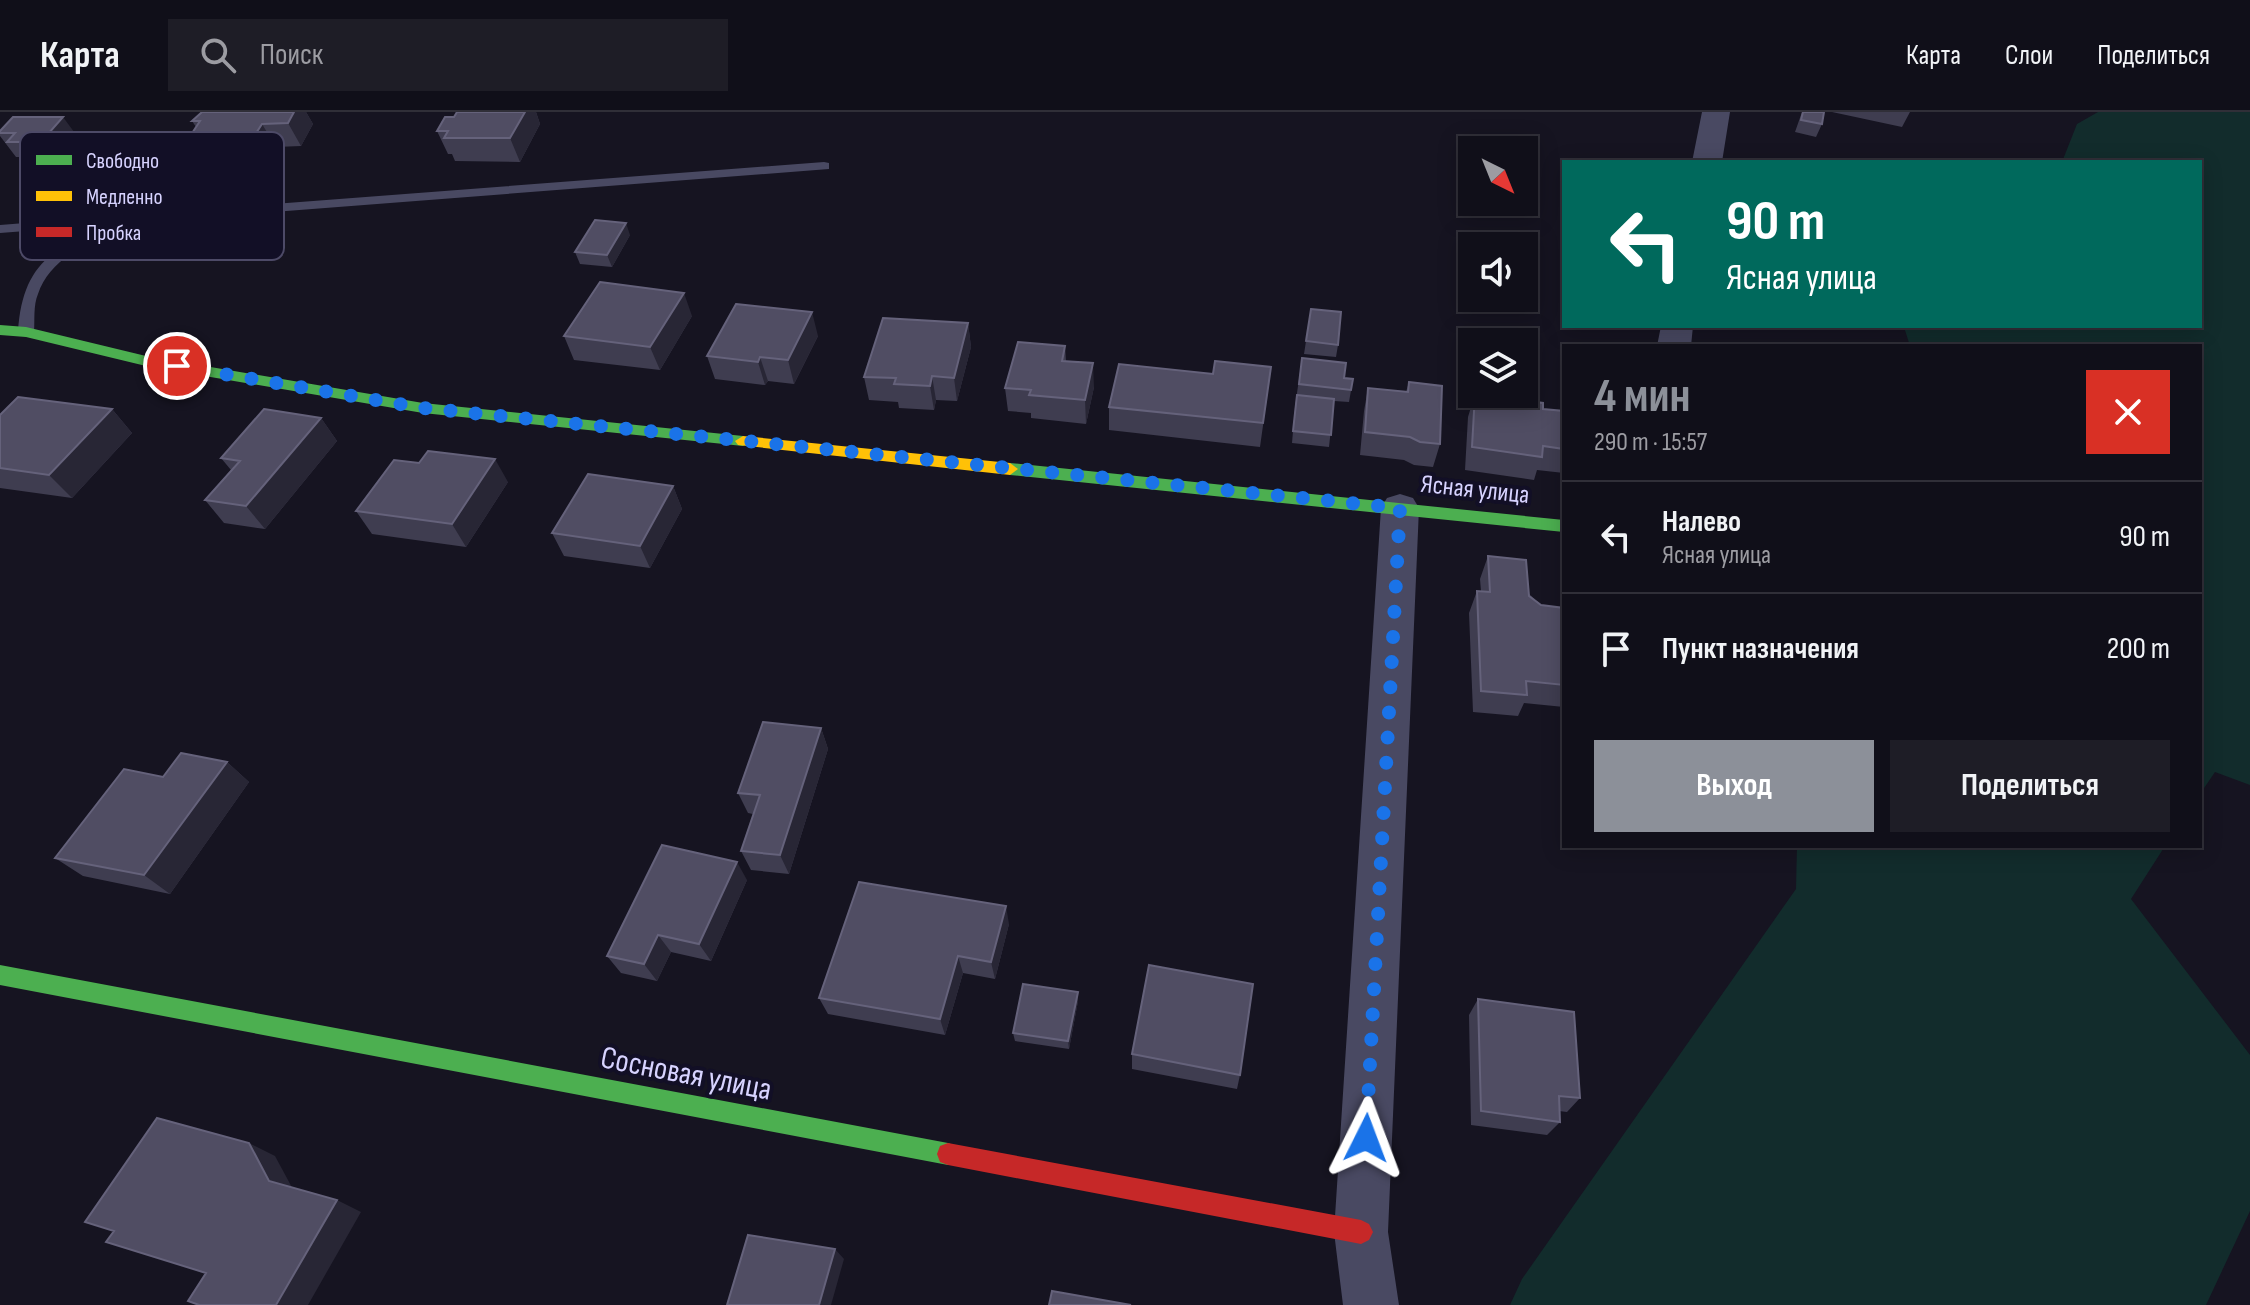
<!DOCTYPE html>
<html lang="ru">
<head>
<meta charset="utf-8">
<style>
  :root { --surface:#100f19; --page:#1e1d26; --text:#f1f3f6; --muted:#9c9ca2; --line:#302f38; --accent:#8c9099 }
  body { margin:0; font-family:"Sofia Sans Condensed",sans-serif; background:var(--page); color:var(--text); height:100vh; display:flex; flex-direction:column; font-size:30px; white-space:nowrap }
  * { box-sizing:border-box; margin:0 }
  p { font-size:26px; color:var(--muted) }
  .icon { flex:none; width:44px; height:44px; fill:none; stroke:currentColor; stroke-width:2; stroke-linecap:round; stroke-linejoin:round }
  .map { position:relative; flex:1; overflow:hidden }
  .sheet { position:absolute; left:1562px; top:232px; width:640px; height:504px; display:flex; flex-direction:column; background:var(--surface); border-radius:0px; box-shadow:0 4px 20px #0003,0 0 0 2px var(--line) }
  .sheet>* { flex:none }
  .banner { position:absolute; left:1562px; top:48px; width:640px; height:168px; border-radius:0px; box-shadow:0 4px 20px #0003,0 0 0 2px var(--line); background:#00695c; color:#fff; overflow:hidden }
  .needle { width:52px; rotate:137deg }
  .buttons { position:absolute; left:1458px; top:24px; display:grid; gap:16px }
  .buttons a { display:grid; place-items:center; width:80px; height:80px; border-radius:0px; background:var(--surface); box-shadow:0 4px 20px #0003,0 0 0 2px var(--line); font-size:40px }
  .pin { position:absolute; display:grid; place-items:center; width:68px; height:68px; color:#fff; margin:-34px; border:4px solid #fff; border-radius:50%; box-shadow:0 2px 8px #0007 }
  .me { position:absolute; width:88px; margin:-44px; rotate:3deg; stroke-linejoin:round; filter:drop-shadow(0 0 6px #0008) }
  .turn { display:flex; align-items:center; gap:28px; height:168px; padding:0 32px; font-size:36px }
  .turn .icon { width:104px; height:104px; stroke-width:2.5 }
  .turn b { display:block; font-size:56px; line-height:68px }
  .round { display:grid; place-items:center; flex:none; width:84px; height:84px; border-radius:0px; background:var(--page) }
  .summary { display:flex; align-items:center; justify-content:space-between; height:136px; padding:0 32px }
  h1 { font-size:48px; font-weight:700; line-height:60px; color:var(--accent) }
  .primary-button { display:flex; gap:16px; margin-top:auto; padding:16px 32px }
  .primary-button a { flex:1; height:92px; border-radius:0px; background:var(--accent); color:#fff; font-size:32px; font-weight:700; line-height:92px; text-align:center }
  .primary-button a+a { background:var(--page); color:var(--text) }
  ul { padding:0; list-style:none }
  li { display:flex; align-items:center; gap:24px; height:112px; padding:0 32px; border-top:2px solid var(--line) }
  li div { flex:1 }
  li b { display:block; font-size:30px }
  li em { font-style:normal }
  header { display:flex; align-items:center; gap:48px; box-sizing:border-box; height:112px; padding:0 40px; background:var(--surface); border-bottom:2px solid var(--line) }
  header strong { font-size:38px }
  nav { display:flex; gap:44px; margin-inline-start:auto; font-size:28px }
  .search { width:560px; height:72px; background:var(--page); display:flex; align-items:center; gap:20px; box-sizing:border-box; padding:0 28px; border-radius:0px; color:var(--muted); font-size:30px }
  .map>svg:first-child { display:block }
  .green { fill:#122c2c }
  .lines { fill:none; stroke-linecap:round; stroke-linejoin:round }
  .lane { fill:#494962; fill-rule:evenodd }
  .street { fill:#494962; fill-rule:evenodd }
  .fast { fill:#4caf50; fill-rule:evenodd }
  .slow { fill:#ffc107; fill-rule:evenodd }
  .jam { fill:#c62828; fill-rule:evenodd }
  .wall { fill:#3f3d50 }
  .shaded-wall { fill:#282635 }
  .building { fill:#504d63; stroke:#65627b; stroke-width:2 }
  .route { stroke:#1a73e8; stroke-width:14; stroke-dasharray:0 25.2 }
  .labels { text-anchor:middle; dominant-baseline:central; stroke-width:8; stroke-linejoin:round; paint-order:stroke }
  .street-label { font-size:26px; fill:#d7d3ff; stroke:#120f26 }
  .near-street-label { font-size:32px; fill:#d7d3ff; stroke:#120f26 }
  .key { fill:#120f26; stroke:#4d4a67; stroke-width:2 }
  .key-label { font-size:22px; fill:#d7d3ff }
</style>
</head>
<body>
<header>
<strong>Карта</strong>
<div class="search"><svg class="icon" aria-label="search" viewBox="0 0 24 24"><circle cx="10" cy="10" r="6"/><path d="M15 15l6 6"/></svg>Поиск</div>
<nav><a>Карта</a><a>Слои</a><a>Поделиться</a></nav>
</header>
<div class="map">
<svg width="2250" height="1193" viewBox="0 0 2250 1193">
  <rect width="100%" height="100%" fill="#161421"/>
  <!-- green -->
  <path class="green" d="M2098,0h152v673l-35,-13 -15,22v-448h-290l-6,-19 296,-1v-164h-138l15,-38z
    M1797,734h368l-34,53 119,156v156l-44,94h-696l12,-26 274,-390z"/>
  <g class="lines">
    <!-- lane -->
    <path class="lane" d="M824,50l5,1v6l-697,54c-35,15 -81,32 -94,71 -5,12 -3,26 -4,38l-8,5 -8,-5c4,-63 30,-82 85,-107l-103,8v-8l113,-9 6,2 10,-3z"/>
    <!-- street -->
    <path class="street" d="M1702,0h28l-8,50h-30z
      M1661,214h32l-2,20h-34z
      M1400,382l13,4 6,10 -31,724 11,73h-56l-9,-73 47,-724 6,-10z"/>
    <!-- fast -->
    <path class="fast" d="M0,213l26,2 120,29 277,47 320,33 8,5 -8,5 -320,-33 -277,-47 -120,-29 -26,-2z
      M1010,351l554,57v12l-554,-57 -8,-6z
      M0,853l948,178 8,3 3,8 -3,8 -8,3 -948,-180z"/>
    <!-- slow -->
    <path class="slow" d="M743,324l267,27 8,6 -8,6 -272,-30 -3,-4z"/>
    <!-- jam -->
    <path class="jam" d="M948,1031l413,77 8,4 4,8 -4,8 -8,4 -413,-79 -8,-3 -3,-8 3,-8z"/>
  </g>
  <!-- wall -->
  <path class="wall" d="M202,0h104l7,12 -12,22 -25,1 -8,15 -66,3 -15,-24 9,-14 -4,-6z
    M457,0h79l4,12 -20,38 -65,-1 -3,-7h-4l-11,-23 17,-14z
    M1802,0h22l-2,12 -6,13 -21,-5z
    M1832,0h78l-8,15z
    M0,19l80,9 -21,25 -34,1 -6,-9h-3l-16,-21z
    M630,123l-18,32 -32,-3 -5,-12z
    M1311,197l27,36 -2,12 -32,-3z
    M692,204l-32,54 -86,-10 -10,-24z
    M968,211l3,24 -14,54 -21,-1 -2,10 -35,-2 -1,-6 -29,-2 -5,-23z
    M818,224l-24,48 -26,-3 -3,4 -50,-6 -8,-23z
    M1065,234l1,15 28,26 -8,37 -55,-6v-5l-23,-2 -3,-23z
    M1302,246l42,20 9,1 -4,23 -15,-1 -5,46 -37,-4 3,-36z
    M1409,270l31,62 -7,23 -19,-2 -10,-5 -44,-5 4,-44 4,-23 38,4z
    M1268,278l-8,57 -151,-17v-23z
    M1475,282l68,15 21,2v62l-27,-3 -3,10 -69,-10 3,-53z
    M112,297l20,24 -60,65 -72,-10v-73z
    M321,306l16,23 -72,88 -41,-6 -19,-23 26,-30 -10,-12z
    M508,370l-42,65 -94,-13 -16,-23z
    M673,374l9,23 -32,59 -86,-12 -12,-23z
    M1488,444l53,49 23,3v99l-40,-4 -6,13 -45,-4 -4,-99 8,-22h4l-1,-12z
    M821,616l7,21 -39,125 -38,-4 -10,-19 12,-37 -5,-1 -10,-20z
    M227,650l22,20 -79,112 -87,-18 -28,-18 108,-81z
    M747,768l-36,81 -40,-9 -14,29 -36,-8 -14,-17z
    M1009,812l-14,55 -32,-6 -18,62 -117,-21 -9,-16z
    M1478,887l102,99 -13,14 -8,-1 1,11 -13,13 -76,-10 -2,-110z
    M1078,889l-9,48 -54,-8 -2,-8z
    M1132,942l108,21 -3,14 -105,-20z"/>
  <!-- shaded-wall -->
  <path class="shaded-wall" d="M294,0h12l7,12 -12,22 -13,-23z
    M525,0h11l4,12 -20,38 -10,-24z
    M63,5l17,23 -21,25 -18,-23z
    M262,12l14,23 -8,15 -15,-24z
    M626,111l4,12 -18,32 -5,-12z
    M684,181l8,23 -32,54 -10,-23z
    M812,200l6,24 -24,48 -6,-24z
    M968,211l3,24 -14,54 -3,-23z
    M760,245l8,24 -3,4 -7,-23z
    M1093,251l1,24 -8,37 -1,-24z
    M932,264l4,24 -2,10 -4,-24z
    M112,297l20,24 -60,65 -23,-23z
    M321,306l16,23 -72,88 -19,-23z
    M495,347l13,23 -42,65 -14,-23z
    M673,374l9,23 -32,59 -10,-22z
    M821,616l7,21 -39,125 -9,-19z
    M227,650l22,20 -79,112 -26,-19z
    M737,750l10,18 -36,81 -12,-17z
    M1006,794l3,18 -14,55 -4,-17z
    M658,823l13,17 -14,29 -13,-17z
    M958,844l5,17 -18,62 -5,-16z
    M1078,880v9l-9,48 -1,-8z
    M249,1031l26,13 20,37 -26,-12z
    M337,1088l24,12 -53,93h-32z
    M835,1137l9,10 -13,46h-12z"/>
  <!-- building -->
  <path class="building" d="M202,0h92l-6,11 -26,1 -9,14 -66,3 13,-20h-8z
    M457,0h68l-15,26h-66l4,-7h-11l8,-14h9z
    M1803,0h21l-2,12 -21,-4z
    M13,5h50l-22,25h-34l8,-9h-15v-2z
    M595,108l31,3 -19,32 -32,-3z
    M600,170l84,11 -34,54 -86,-11z
    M736,192l76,8 -24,48 -28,-3 -2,5 -51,-6z
    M1311,197l30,3 -3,33 -32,-4z
    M883,206l85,5 -14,55 -22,-2 -2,10 -36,-2 2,-6 -32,-1z
    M1018,230l47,4 -3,15 31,2 -8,37 -56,-5 2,-5 -26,-2z
    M1302,246l44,5 -2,15 9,1 -2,11 -52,-6z
    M1215,249l56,6 -8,56 -154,-16 10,-43 94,10z
    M1409,270l33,4 -2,58 -20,-2 -10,-5 -45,-5 3,-44 40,4z
    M1475,282l68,9v6l21,2v38l-21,-3 -1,11 -70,-10z
    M1297,283l37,4 -3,36 -38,-4z
    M18,285l94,12 -63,66 -49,-7v-53z
    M264,297l57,9 -75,88 -41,-6 35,-39 -19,-3z
    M428,339l67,8 -43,65 -96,-13 38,-51 25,3z
    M588,362l85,12 -33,60 -88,-13z
    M1488,444l38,4 3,36 12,9 23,3v77l-38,-4 1,14 -46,-4 -4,-100 13,1z
    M763,610l58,6 -41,127 -39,-4 19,-56 -22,-2z
    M181,641l46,9 -83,113 -89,-17 69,-89 39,8z
    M662,733l75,17 -38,82 -41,-9 -14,29 -37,-8z
    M859,770l147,24 -15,56 -33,-6 -18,63 -121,-21z
    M1149,853l104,19 -13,91 -108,-21z
    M1023,872l55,8 -10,49 -55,-8z
    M1478,887l96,13 6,86 -21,-2 1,26 -79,-11z
    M157,1006l92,25 20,38 68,19 -61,105h-77l-11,-4 18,-28 -100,-31 8,-11 -29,-9z
    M748,1123l87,14 -16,56h-92z
    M1052,1179l79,14h-82z"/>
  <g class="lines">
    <!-- route -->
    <path class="route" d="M177,254l246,42 977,100 -34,630"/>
  </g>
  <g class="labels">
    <!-- street labels -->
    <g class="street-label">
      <text transform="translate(1475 378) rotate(6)">Ясная улица</text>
    </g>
    <!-- near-street labels -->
    <g class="near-street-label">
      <text transform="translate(686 962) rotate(11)">Сосновая улица</text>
    </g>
  </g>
  <!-- legend -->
  <rect x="20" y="20" width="264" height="128" rx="12" class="key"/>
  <rect x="36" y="43" width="36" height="10" fill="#4caf50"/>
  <rect x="36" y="79" width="36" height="10" fill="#ffc107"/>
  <rect x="36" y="115" width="36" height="10" fill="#c62828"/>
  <g class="key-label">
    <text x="86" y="56">Свободно</text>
    <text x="86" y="92">Медленно</text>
    <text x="86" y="128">Пробка</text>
  </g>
</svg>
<div class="buttons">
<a><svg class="needle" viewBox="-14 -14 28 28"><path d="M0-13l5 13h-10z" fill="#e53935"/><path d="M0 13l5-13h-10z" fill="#9c9ca2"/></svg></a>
<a><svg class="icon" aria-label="sound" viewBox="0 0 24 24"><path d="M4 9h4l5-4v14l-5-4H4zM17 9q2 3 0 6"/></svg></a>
<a><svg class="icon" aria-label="layers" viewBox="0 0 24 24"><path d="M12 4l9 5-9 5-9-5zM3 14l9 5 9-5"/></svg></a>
</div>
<div class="pin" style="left:177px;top:254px;background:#d93025"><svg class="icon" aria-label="arrive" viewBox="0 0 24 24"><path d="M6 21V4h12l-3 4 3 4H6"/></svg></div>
<svg class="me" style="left:1366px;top:1026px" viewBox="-20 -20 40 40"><path d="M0-17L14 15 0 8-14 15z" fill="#1a73e8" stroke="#fff" stroke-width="4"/></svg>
<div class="banner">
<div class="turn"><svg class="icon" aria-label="left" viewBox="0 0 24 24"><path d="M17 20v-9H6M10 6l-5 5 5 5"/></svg><div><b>90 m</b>Ясная улица</div></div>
</div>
<section class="sheet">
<div class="summary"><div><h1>4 мин</h1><p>290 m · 15:57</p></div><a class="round" style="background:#d93025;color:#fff"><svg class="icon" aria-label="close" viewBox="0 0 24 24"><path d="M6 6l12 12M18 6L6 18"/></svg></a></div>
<ul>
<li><svg class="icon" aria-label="left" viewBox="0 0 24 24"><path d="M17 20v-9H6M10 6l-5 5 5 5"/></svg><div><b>Налево</b><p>Ясная улица</p></div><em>90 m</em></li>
<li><svg class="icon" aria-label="arrive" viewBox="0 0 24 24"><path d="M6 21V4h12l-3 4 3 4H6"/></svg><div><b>Пункт назначения</b></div><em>200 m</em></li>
</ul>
<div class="primary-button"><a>Выход</a><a>Поделиться</a></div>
</section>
</div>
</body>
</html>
